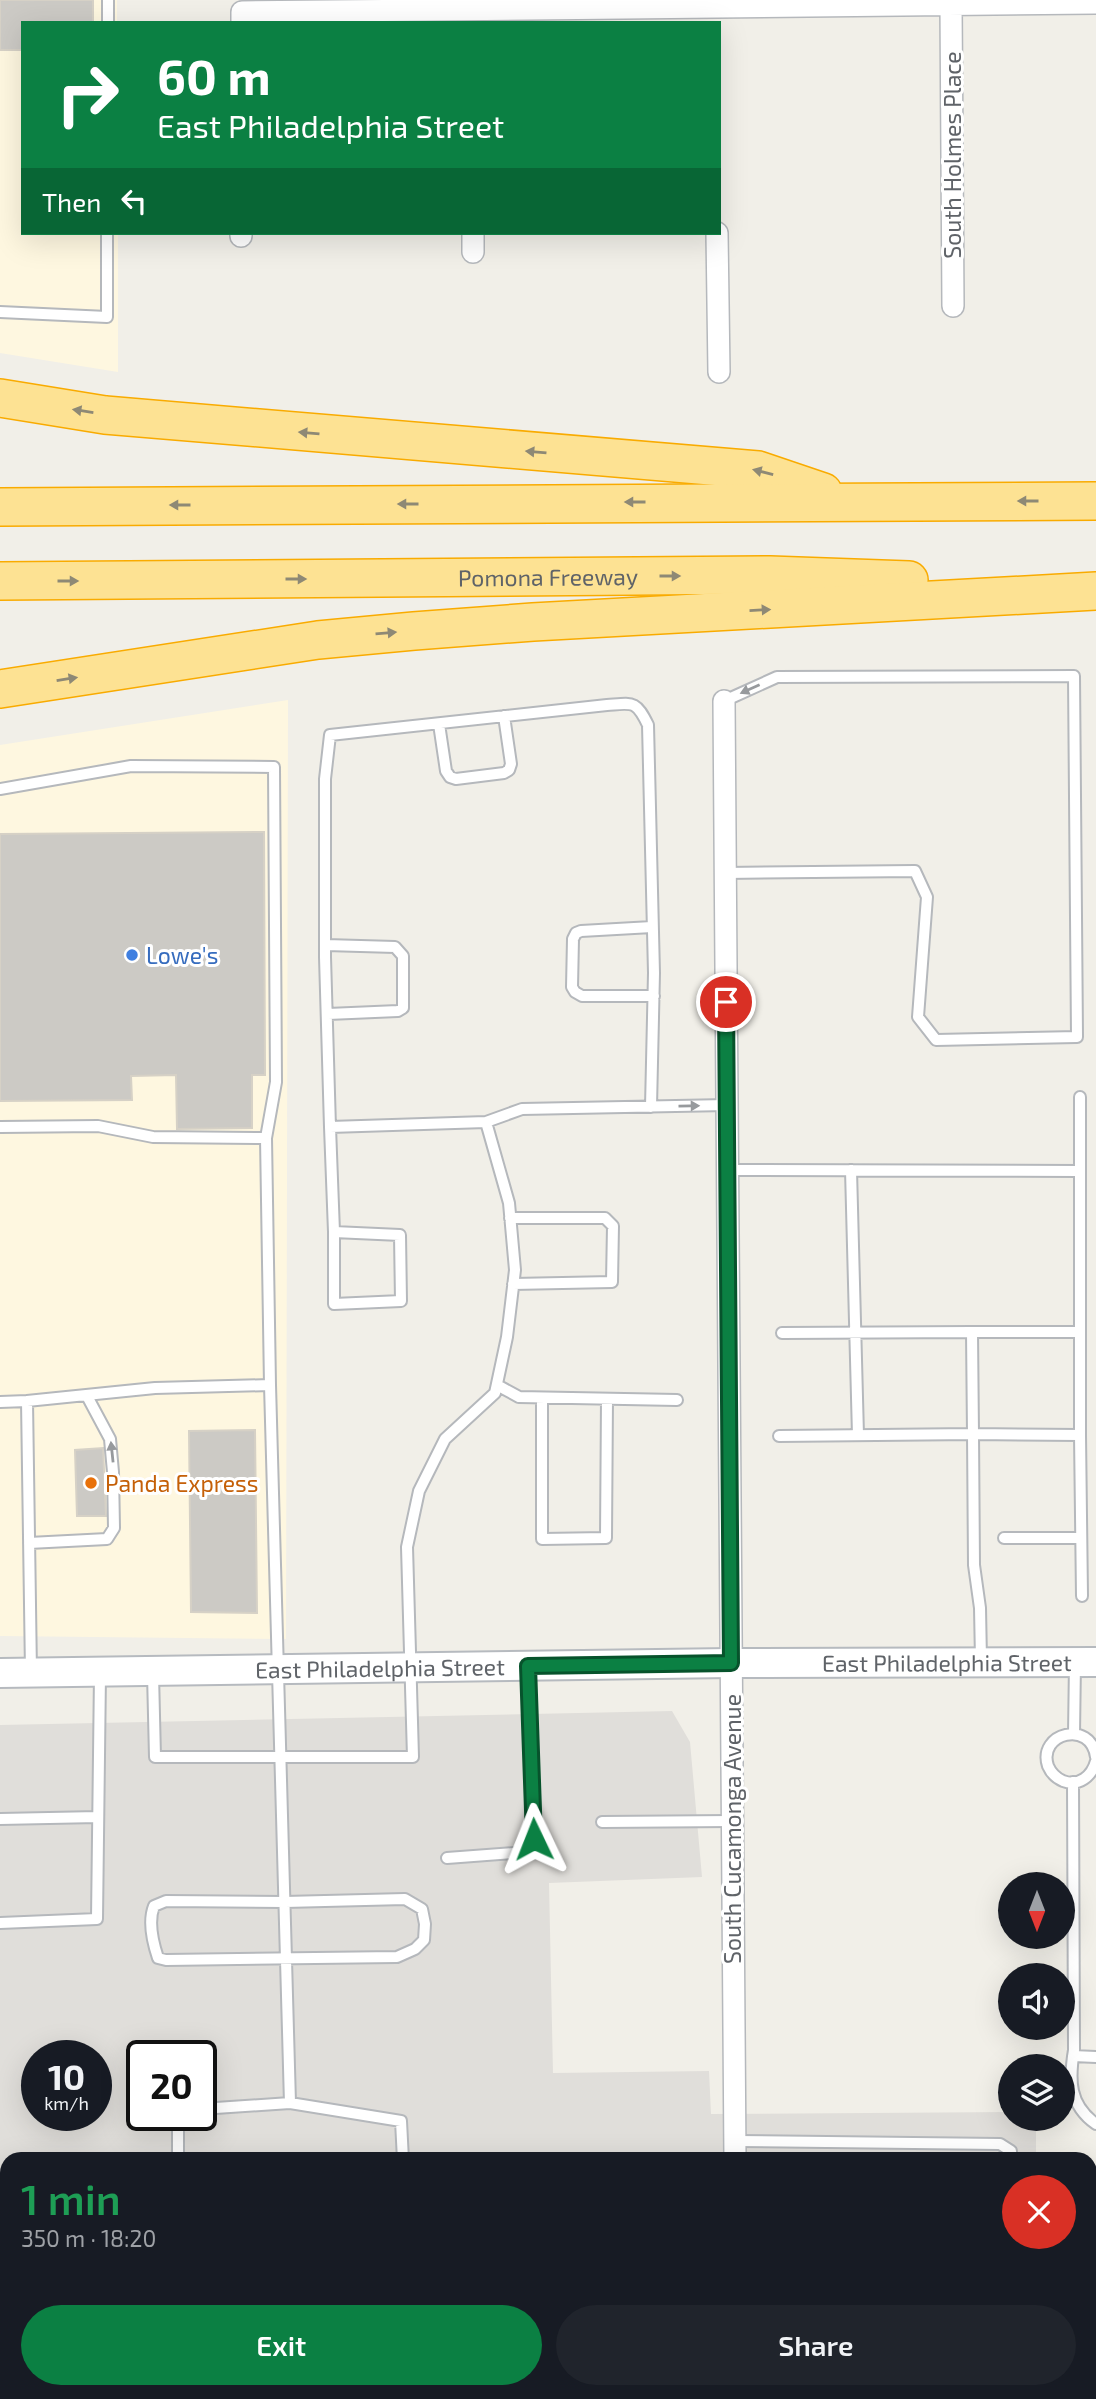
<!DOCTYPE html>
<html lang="en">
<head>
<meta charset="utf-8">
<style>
  :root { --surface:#171b24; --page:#20242c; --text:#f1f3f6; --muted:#9ea1a6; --accent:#0b8043 }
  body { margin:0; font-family:"Exo 2",sans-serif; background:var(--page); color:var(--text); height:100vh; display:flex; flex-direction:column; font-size:26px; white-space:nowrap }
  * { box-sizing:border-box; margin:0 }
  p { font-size:23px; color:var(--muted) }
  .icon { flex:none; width:38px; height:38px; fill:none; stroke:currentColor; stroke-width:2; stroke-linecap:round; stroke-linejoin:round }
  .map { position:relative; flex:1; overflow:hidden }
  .drawer { position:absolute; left:0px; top:2152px; width:1097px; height:247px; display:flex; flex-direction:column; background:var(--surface); border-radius:21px 21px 0 0; box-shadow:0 7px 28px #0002 }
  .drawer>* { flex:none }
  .top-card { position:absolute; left:21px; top:21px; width:700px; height:214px; border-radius:0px; box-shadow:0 7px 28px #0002; background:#0b8043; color:#fff; overflow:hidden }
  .needle { width:46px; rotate:180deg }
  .buttons { position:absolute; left:998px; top:1872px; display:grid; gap:14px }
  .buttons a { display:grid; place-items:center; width:77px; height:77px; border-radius:50%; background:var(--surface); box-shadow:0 7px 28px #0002; font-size:35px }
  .speed { position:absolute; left:21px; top:2040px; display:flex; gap:14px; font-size:35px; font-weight:700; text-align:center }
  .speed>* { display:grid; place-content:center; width:91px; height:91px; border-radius:50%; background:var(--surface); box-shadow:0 7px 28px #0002; line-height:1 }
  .speed small { font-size:18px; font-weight:400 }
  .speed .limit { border:4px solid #111; border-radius:10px; background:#fff; color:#111 }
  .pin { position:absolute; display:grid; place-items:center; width:60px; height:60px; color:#fff; margin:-30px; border:4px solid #fff; border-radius:50%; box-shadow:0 2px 7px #0007 }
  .me { position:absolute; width:77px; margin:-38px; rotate:358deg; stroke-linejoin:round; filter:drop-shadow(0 0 5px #0008) }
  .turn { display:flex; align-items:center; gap:24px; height:147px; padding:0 21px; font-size:32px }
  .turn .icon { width:91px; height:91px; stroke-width:2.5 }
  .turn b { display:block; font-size:49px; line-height:60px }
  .then { display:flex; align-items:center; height:66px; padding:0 21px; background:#0003; gap:14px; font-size:26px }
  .round { display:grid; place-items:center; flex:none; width:74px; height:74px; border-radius:37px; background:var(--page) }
  .head { display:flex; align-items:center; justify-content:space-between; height:119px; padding:0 21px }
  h1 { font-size:42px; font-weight:600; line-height:52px; color:#1e9e55 }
  .action { display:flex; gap:14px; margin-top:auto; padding:14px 21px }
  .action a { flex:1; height:80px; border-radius:42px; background:var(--accent); color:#fff; font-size:28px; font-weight:600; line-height:80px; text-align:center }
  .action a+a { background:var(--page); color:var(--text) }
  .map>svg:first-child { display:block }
  .commercial { fill:#fef7e0 }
  .industrial { fill:#e0deda; fill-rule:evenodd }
  .building { fill:#cccac5; stroke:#d6d1c6; stroke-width:2 }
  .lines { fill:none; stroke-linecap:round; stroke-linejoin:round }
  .lane-casing { stroke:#b5b8bc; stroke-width:14 }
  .street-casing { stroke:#b5b8bc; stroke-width:24 }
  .secondary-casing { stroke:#b6babf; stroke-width:32 }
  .highway-casing { stroke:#f9ab00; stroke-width:40 }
  .lane { stroke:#fff; stroke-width:10 }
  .street { stroke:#fff; stroke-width:21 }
  .secondary { stroke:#fff; stroke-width:28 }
  .highway { stroke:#fde293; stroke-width:37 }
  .oneway { fill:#8e8975 }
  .oneway2 { fill:#979a9d }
  .route-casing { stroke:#07532c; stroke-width:18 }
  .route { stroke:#0b8043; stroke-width:12 }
  .shop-dot { fill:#3f7fe0; stroke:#fff; stroke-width:2.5 }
  .food-dot { fill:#e8710a; stroke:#fff; stroke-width:2.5 }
  .labels { text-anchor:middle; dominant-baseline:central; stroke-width:6; stroke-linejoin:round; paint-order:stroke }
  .street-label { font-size:23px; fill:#5f6368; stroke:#fff }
  .shop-label { font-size:23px; fill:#366cbe; stroke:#fff; text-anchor:start }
  .food-label { font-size:23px; fill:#c56008; stroke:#fff; text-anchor:start }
</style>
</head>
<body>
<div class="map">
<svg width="1096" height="2399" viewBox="0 0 1096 2399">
  <rect width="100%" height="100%" fill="#f1efe8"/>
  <!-- commercial -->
  <path class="commercial" d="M0,0h117v23h-94v210h95v139l-118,-19z
    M288,700l-2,939 -286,-3v-891z"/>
  <!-- industrial -->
  <path class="industrial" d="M672,1711l18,31 12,135 -153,6 4,190 156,-2 2,43 299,-2v7h26v41h-1029v232h1083v-123l6,-1v131h-1096v-674zM37,2056h59v60h-59zM142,2056h59v60h-59z"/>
  <!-- building -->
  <path class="building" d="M0,0h93v23h-70v27h-23z
    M264,832l1,243h-13v53l-75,1 -1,-54 -45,1 1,24 -132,1v-267z
    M255,1430l2,183 -66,-1 -2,-181z
    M103,1448l3,68h-29l-2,-66z"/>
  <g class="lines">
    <defs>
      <path id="lane" d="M108,23v-23
        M0,312l107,5v-84
        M724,701l53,-24 297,-1 3,361 -141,3 -18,-23 9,-120 -12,-26 -190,2
        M439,724l7,47 4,6 6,2 48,-6 5,-3 2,-6 -7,-48
        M0,789l131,-23 143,1 2,315 -10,56 4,247
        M652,927l-71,4 -5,2 -3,6 -1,48 3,5 7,4h72
        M326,945l69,2 8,9v52l-5,3 -70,3
        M486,1122l-156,5 -5,-170v-178l5,-44 277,-30c26,-2 29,-5 41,20l6,248 -3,134
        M0,1127l98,-1 55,11 113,1
        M330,1127l4,105 66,3 1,66 -67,3v-72
        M728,1170l352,1
        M851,1170l7,265
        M510,1218h95l8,8 -1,56 -99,2
        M972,1332h108
        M497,1385l22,12 158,3
        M542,1398v141l64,-1 1,-139
        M27,1401l128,-13 115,-3 20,718
        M0,1402l27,-1 4,271
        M1080,1435l2,161
        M779,1436l194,-2 -1,-102 -190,1
        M1004,1538h77
        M29,1543l78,-4 7,-11 -1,-56 -3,-33 -23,-43
        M981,1660l-1,-52 -6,-43 -1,-131 107,1v-338
        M153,1674l2,83h258l-6,-210 12,-56 26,-52 50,-46 12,-56 8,-67 -6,-67 -23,-81 36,-13 205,-4
        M1074,1734l1,-72
        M1096,1757c-5,-38 -59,-24 -48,9 3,7 8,12 15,15 16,6 29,-5 33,-20
        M1073,1782l1,268c-5,30 -5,55 22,74
        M0,1819l98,-2
        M602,1822l130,-1
        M447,1858l80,-6 4,-4 3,-9 -6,-173
        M405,1899l17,10 3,15 -1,16 -9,9 -18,8 -231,3 -8,-2c-5,-15 -10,-37 -4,-52l12,-5 119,1z
        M0,1923l97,-4 3,-245
        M1073,2056l23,1
        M201,2109l89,-6 111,18 2,39
        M735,2141l265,3 11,7v9
        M178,2160v-44
        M1090,2297h6
        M0,2357h7
        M71,2392v7
        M427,2399v-7
        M819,2399v-7"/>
      <path id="street" d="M951,4l2,302
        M242,23v-11l854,-9
        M473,233v19
        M717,233l2,139
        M241,236v-3
        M724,701l11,1459
        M737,2392v7"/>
      <g id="secondary">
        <path id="s1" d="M0,1673l731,-10 365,-1"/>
      </g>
      <g id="highway">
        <path d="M0,398l105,17 653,55 65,22"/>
        <path d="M0,507l1096,-6"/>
        <path id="s2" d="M0,581l770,-6 139,5"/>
        <path d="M0,689l318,-49 96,-9 119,-9 563,-31"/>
      </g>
    </defs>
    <!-- lane casing -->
    <use href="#lane" class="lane-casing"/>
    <!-- street casing -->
    <use href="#street" class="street-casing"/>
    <!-- secondary casing -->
    <use href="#secondary" class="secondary-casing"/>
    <!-- highway casing -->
    <use href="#highway" class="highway-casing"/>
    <!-- lane -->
    <use href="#lane" class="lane"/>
    <!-- street -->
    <use href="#street" class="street"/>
    <!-- secondary -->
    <use href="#secondary" class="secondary"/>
    <!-- highway -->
    <use href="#highway" class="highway"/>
  </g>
  <!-- one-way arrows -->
  <defs><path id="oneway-solid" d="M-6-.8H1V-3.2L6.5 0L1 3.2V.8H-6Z" transform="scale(1.75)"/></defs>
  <g class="oneway">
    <use href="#oneway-solid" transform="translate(83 411) rotate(-171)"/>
    <use href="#oneway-solid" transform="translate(309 433) rotate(-175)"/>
    <use href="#oneway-solid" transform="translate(536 452) rotate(-175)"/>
    <use href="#oneway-solid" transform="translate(763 472) rotate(-166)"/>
    <use href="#oneway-solid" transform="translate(1028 501) rotate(-180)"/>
    <use href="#oneway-solid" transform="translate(635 502) rotate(180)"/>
    <use href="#oneway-solid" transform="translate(408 504) rotate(180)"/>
    <use href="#oneway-solid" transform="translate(180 505) rotate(180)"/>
    <use href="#oneway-solid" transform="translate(670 576)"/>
    <use href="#oneway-solid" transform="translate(296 579)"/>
    <use href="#oneway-solid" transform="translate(68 581)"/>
    <use href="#oneway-solid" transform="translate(760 610) rotate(-3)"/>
    <use href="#oneway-solid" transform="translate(386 633) rotate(-5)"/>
    <use href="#oneway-solid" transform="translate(67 679) rotate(-9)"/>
  </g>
  <g class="oneway2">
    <use href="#oneway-solid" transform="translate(750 689) rotate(156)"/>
    <use href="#oneway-solid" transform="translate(689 1106) rotate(-1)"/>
    <use href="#oneway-solid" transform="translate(112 1452) rotate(-96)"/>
  </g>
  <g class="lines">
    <defs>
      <path id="route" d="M534,1839l-6,-173 203,-3 -5,-661"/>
    </defs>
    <!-- route casing -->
    <use href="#route" class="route-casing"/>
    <!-- route -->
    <use href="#route" class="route"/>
  </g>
  <!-- markers -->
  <circle class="shop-dot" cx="132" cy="955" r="7"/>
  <circle class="food-dot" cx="91" cy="1483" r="7"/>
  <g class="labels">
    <!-- street labels -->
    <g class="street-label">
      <text transform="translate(952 155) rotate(-90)">South Holmes Place</text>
      <text stroke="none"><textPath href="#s2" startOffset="548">Pomona Freeway</textPath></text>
      <text stroke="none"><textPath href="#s1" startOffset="947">East Philadelphia Street</textPath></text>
      <text stroke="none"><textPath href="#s1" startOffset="380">East Philadelphia Street</textPath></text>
      <text transform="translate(732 1829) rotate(-90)">South Cucamonga Avenue</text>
    </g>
    <!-- shop labels -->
    <g class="shop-label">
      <text x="146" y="955">Lowe's</text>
    </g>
    <!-- food labels -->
    <g class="food-label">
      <text x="105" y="1483">Panda Express</text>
    </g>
  </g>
</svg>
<div class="buttons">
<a><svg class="needle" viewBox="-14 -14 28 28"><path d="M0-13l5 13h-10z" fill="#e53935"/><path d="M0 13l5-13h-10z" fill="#9ea1a6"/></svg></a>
<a><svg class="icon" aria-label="sound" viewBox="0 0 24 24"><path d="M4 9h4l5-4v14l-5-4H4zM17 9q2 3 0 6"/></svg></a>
<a><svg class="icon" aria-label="layers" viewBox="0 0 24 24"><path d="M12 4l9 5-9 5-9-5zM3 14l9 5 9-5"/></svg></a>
</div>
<div class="speed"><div>10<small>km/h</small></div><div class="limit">20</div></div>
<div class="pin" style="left:726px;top:1002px;background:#d93025"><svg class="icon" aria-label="arrive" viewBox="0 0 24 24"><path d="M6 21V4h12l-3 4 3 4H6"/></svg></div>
<svg class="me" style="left:534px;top:1839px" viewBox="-20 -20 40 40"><path d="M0-17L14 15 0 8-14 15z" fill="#0b8043" stroke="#fff" stroke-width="4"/></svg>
<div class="top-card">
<div class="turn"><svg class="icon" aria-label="right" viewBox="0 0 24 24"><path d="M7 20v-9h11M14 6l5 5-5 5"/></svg><div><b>60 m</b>East Philadelphia Street</div></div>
<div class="then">Then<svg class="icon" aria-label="left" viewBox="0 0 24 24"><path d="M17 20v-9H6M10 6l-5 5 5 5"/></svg></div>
</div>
<section class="drawer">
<div class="head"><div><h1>1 min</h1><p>350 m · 18:20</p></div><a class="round" style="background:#d93025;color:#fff"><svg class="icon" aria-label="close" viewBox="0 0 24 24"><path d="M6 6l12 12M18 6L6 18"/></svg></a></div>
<div class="action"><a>Exit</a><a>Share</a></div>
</section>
</div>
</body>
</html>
